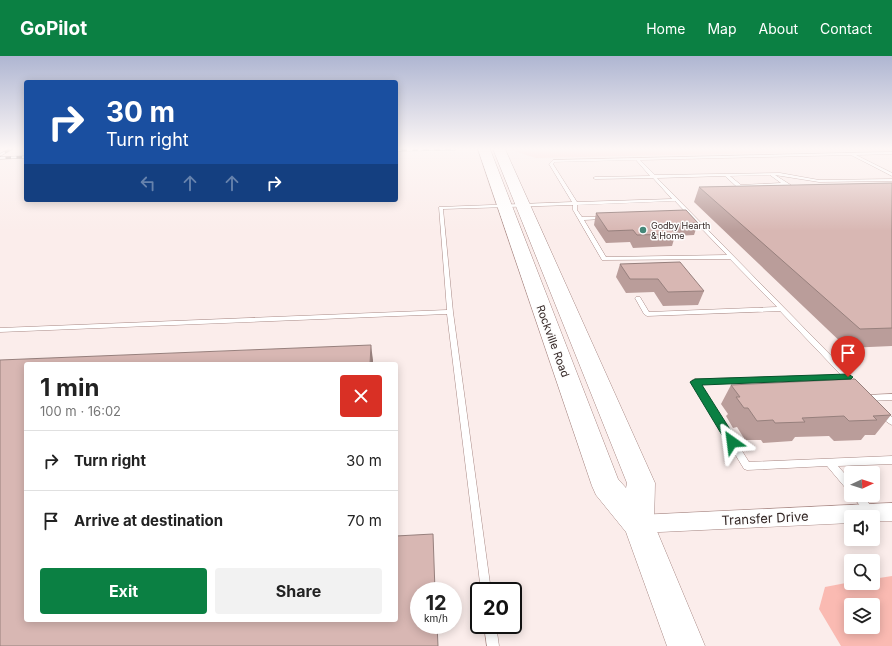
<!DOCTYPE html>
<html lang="en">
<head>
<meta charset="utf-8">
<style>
  :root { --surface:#fff; --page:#f2f2f2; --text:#222; --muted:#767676; --line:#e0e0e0; --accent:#0b8043 }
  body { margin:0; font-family:Inter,sans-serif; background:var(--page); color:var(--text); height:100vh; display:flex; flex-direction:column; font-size:15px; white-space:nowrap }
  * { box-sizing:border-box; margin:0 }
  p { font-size:13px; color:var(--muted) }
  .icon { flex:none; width:22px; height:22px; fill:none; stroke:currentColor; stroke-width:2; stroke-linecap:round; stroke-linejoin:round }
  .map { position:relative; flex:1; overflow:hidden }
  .sheet { position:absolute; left:24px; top:306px; width:374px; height:260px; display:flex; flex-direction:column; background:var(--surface); border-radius:4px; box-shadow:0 2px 10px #0003 }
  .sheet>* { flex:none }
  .guide { position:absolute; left:24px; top:24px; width:374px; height:122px; border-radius:4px; box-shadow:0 2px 10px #0003; background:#1a4fa0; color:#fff; overflow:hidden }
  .needle { width:26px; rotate:87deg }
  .controls { position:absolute; left:844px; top:410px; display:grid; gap:8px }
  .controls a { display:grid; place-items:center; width:36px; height:36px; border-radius:4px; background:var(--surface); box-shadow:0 2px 10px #0003; font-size:20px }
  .speed { position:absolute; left:410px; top:526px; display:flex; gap:8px; font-size:20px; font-weight:700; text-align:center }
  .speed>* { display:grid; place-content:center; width:52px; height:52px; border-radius:50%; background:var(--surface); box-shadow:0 2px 10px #0003; line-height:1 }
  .speed small { font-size:10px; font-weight:400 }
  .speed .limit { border:2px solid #111; border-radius:6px; background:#fff; color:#111 }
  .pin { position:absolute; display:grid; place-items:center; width:34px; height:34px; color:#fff; margin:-41px -17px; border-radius:50% 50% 50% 0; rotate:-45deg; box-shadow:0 0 4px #0007 }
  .pin .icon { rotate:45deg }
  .me { position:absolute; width:44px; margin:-22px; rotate:329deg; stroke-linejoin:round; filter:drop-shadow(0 0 3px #0008) }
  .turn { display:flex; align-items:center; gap:14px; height:84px; padding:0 16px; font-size:18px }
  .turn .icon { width:52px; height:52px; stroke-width:2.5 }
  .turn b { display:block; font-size:28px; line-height:34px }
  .lanes { display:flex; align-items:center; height:38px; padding:0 16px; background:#0003; justify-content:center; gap:20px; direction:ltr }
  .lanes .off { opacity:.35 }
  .round { display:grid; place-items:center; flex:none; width:42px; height:42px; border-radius:4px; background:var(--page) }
  .overview { display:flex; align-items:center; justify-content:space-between; height:68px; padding:0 16px }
  h1 { font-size:24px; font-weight:700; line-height:30px }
  .primary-button { display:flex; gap:8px; margin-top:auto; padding:8px 16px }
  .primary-button a { flex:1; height:46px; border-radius:4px; background:var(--accent); color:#fff; font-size:16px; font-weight:700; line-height:46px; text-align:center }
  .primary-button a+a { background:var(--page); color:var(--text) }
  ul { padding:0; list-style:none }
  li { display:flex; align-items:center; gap:12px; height:60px; padding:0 16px; border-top:1px solid var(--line) }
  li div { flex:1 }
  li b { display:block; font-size:15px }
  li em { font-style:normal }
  header { display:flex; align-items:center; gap:24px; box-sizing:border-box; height:56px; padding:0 20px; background:var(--accent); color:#fff }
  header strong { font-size:19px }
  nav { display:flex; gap:22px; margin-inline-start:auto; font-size:14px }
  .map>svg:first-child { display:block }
  .green { fill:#ffd5cf }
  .water { fill:#fabab2; fill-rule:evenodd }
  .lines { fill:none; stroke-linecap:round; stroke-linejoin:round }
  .service-casing { stroke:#a98a86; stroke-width:1 }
  .minor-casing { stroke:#a98a86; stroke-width:1 }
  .primary-casing { stroke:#a98a86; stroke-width:1 }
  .service { fill:#fff; fill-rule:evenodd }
  .minor { fill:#fff; fill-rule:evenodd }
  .primary { fill:#fff; fill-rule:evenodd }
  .rail-casing { stroke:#7f7270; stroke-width:3 }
  .rail { stroke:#fdfdfd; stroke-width:2; stroke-dasharray:5.5; stroke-linecap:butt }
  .wall { fill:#ba9d9a }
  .shaded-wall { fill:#97807d }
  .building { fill:#d8b7b3; stroke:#97807d }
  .route { fill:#0b8043; stroke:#07532c }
  .poi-dot { fill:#458879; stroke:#fdfdfd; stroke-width:1.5 }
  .labels { text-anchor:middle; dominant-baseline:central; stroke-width:3; stroke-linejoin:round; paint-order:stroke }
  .far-poi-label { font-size:9px; fill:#362927; stroke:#fdfdfd; text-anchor:start }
  .street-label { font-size:11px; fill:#362927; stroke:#fdfdfd }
  .near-street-label { font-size:13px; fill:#362927; stroke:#fdfdfd }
</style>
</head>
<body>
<header>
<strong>GoPilot</strong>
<nav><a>Home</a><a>Map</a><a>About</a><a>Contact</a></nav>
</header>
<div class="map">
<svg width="892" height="590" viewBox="0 0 892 590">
  <rect width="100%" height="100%" fill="#fbedeb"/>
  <!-- green -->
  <path class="green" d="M512,93h380v1l-356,8 -22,-7z"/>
  <!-- water -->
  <path class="water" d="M892,520v70h-51l-22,-37 6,-22 26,-5 22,1v-4zM851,549h22v22h-22z"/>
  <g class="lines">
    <defs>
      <path id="service" d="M892,96v2l-36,1 36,18v3l-41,-21 -211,5 15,15 125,-2 39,7 73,-1v2l-73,1 -44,-7 22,14v2h-4l-8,-6 -40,2 4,4 -2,1 -10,-5 -12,-11 -68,2 197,201 -4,3 -4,-2 -146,4 49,78 143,-6v8l-54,2 13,15v11l-3,-1 -21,-25 -80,4 -3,-1 -53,-87 1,-2 3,-1 146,-4 -61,-64 -133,5 -3,-2 -9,-16 1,-1h4l9,15 128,-5 -47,-48 -128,1 -29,-50v-5l-130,4 10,103 38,279h-10l-34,-277 -447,18v-4l447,-18 -8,-103 133,-5 -23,-38 4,-4zM636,104l14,16 -55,1 -2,1 2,1 58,-1 19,21 -95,3 -24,-38 2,-2zM770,119l11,8 -40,2 -11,-9zM675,145l52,54 -121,2 -22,-37 19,-1 2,-1 -2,-1h-21l-5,-7v-5z
        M892,338v6l-24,1 -3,-1 -1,-2 1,-2 3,-1z
        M882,353l3,1 7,7v8c-5,-2 -11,-8 -14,-13l1,-2z
        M852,439h11l12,17 -2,3 -3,1 -3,-1z
        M484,569h12l3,21h-12z"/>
      <path id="minor" d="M892,447v18h-19v-4h-22v6l-212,10 -7,-3 -3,-6 3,-6 7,-3z"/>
      <path id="primary" d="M478,93h12l128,330 8,9 1,-5 -134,-334h12l150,334 -1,41 51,122h-38l-41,-114 -30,-37 -4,-9z"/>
    </defs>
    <!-- service casing -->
    <use href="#service" class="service-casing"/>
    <!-- minor casing -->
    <use href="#minor" class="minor-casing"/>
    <!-- primary casing -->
    <use href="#primary" class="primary-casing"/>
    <!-- service -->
    <use href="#service" class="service"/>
    <!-- minor -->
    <use href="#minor" class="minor"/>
    <!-- primary -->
    <use href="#primary" class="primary"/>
    <defs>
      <path id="rail" d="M396,94l59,-1
        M0,99l11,-6
        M0,102l26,-1"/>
    </defs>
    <!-- rail casing -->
    <use href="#rail" class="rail-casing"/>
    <!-- rail -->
    <use href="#rail" class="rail"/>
  </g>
  <!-- wall -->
  <path class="wall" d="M892,127v163l-45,2 -153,-146 5,-15z
    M596,157l102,10 -4,12 -19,1 -3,10 -39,2 -3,-6 -24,1 -12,-18z
    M620,208l84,27 -6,14 -35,1 -9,-14 -28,1 -10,-16z
    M731,329l160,30 -16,20h-10l-4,5 -27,1 -5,-5 -34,1 -3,4 -29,2 -2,-3h-16l-8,-13 -4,1 -7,-12 2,-2 -7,-10z"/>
  <!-- shaded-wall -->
  <path class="shaded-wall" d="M371,289l2,15v4h-3z"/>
  <!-- building -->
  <path class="building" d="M892,127v145l-32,1 -161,-142z
    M686,154l12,13 -31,1 9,10 -39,1 -4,-5 -25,1 -12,-18z
    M680,206l24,29 -36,1 -10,-13h-28l-10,-15z
    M371,289l-1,19h-344v256h370v-84l37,-2 2,57h-16v34h18l1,21h-438v-286z
    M855,323l36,36 -18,1 4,4 -28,1 -5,-5 -42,2 3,4 -30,1 -2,-3 -16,1 -9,-13h-4l-8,-11h4l-9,-12z"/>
  <!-- sky -->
  <linearGradient id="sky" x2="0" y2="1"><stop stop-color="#afb6d2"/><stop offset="0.53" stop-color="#fdf7f6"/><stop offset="1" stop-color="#fdf7f6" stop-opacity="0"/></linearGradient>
  <rect width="892" height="175" fill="url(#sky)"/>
  <!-- route -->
  <path class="route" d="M848,318l5,3 -2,2 -149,6 36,57 -2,3h-8l-38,-63 5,-3z"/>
  <!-- markers -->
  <circle class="poi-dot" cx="643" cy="174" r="4"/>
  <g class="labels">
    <!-- far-poi labels -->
    <g class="far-poi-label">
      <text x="651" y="169">Godby Hearth<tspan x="651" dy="10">&amp; Home</tspan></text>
    </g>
    <!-- street labels -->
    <g class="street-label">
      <text transform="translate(553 285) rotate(70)">Rockville Road</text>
    </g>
    <!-- near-street labels -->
    <g class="near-street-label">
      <text transform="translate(765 462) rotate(-3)">Transfer Drive</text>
    </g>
  </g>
</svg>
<div class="controls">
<a><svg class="needle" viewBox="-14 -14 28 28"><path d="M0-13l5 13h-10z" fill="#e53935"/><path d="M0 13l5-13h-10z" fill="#767676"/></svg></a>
<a><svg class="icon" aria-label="sound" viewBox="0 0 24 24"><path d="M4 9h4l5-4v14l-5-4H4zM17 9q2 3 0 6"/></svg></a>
<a><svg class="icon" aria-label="search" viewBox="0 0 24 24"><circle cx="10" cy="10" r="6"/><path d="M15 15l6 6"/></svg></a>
<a><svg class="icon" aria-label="layers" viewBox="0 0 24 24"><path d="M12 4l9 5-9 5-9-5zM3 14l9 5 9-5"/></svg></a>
</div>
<div class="speed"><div>12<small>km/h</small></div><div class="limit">20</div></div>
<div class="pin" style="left:848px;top:321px;background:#d93025"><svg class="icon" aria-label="arrive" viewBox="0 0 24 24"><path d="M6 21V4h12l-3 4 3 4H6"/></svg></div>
<svg class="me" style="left:732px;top:386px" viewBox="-20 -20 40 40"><path d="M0-17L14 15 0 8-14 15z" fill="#0b8043" stroke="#fff" stroke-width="4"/></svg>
<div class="guide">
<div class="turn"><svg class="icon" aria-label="right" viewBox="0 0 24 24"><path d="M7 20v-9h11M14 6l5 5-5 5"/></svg><div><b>30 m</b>Turn right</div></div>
<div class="lanes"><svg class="icon off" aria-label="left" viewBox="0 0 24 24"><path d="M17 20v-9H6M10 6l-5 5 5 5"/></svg><svg class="icon off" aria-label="ahead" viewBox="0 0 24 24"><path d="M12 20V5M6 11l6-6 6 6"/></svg><svg class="icon off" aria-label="ahead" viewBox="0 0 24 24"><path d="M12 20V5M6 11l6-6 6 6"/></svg><svg class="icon" aria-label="right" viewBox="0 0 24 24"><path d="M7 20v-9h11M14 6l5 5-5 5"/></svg></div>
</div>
<section class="sheet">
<div class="overview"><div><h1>1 min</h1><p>100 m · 16:02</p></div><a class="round" style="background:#d93025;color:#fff"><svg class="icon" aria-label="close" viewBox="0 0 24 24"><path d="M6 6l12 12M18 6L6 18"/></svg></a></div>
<ul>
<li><svg class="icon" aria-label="right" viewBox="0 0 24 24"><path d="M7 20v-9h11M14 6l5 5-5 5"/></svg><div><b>Turn right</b></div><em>30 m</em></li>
<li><svg class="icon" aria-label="arrive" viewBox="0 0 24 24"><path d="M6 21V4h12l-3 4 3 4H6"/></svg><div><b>Arrive at destination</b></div><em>70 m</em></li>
</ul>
<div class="primary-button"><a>Exit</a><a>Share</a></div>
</section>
</div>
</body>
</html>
